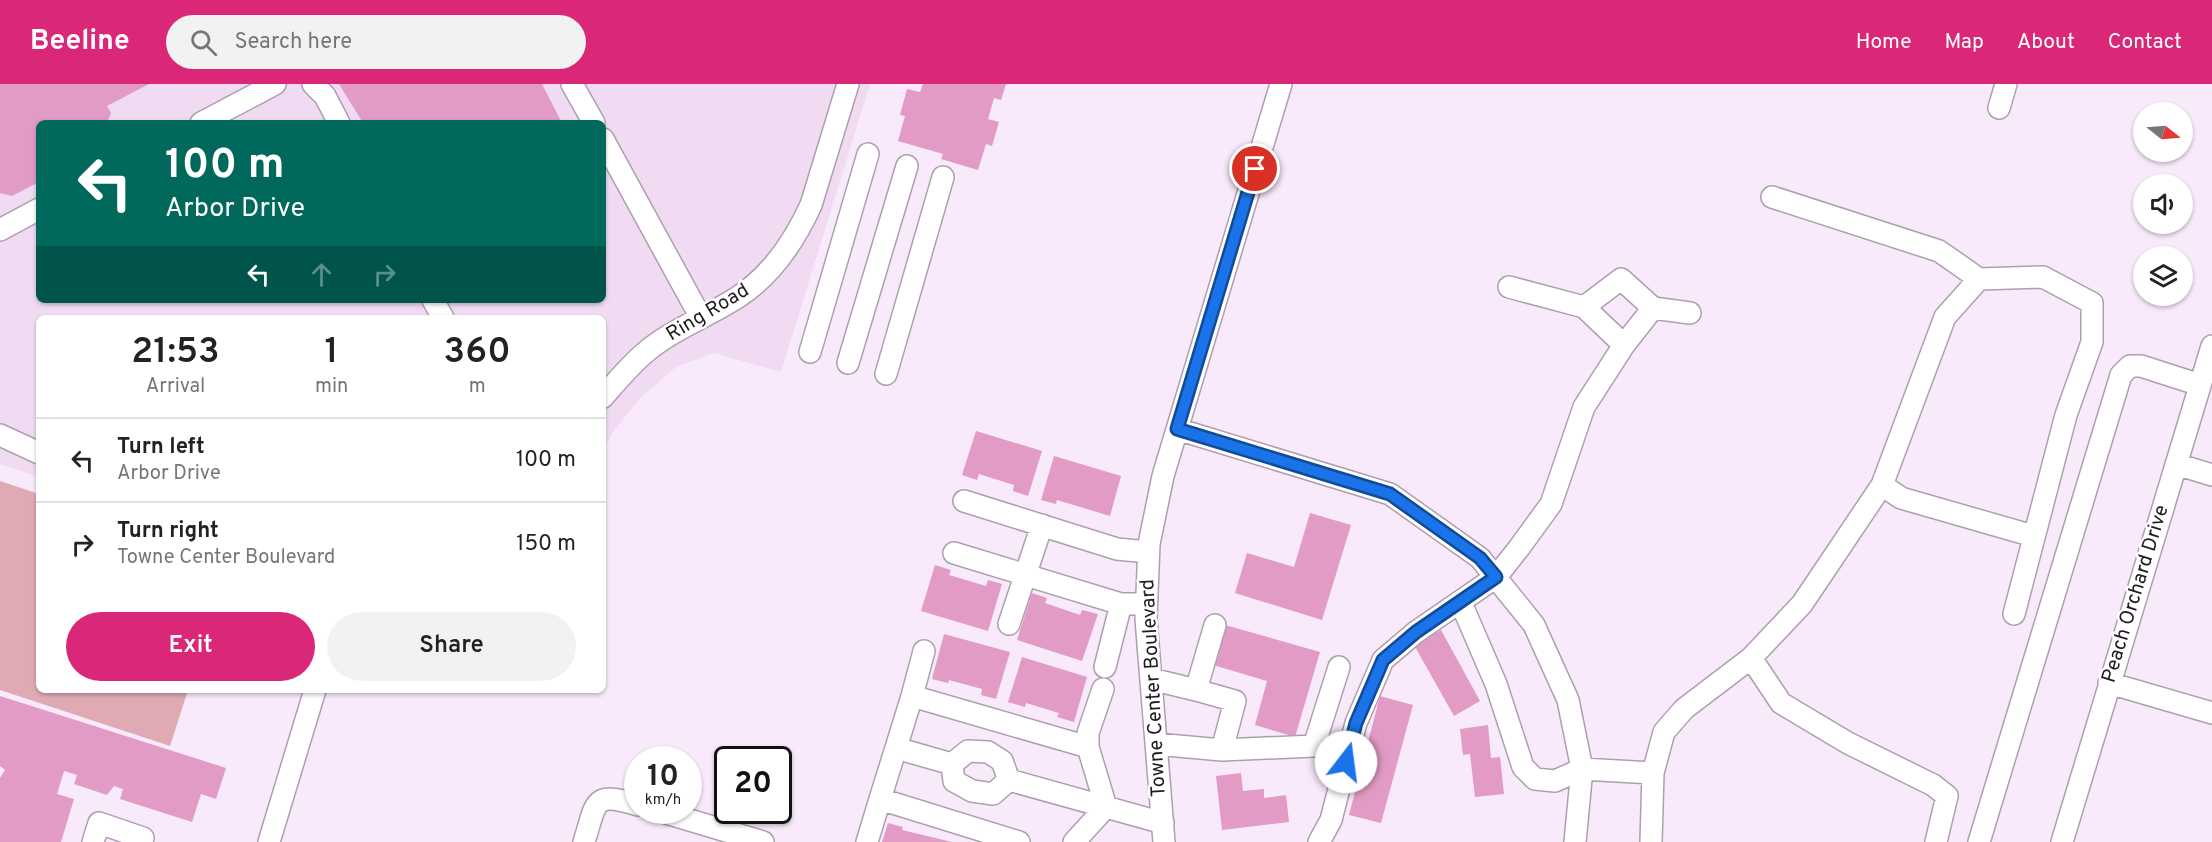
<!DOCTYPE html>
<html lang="en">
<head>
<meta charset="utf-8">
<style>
  :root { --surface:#fff; --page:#f2f2f2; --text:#222; --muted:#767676; --line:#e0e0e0; --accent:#db2777 }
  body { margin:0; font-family:Overpass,sans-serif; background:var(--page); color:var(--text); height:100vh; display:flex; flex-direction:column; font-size:22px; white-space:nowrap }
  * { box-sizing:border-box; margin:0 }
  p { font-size:20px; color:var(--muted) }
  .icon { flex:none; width:33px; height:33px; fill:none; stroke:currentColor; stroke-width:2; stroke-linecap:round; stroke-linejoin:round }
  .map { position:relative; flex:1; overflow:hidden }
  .details { position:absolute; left:36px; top:231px; width:570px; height:378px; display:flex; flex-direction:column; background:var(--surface); border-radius:9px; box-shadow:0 2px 4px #0004 }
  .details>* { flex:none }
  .top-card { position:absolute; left:36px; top:36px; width:570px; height:183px; border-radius:9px; box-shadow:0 2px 4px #0004; background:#00695c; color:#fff; overflow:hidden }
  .needle { width:39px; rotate:107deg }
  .tools { position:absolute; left:2133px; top:18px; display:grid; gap:12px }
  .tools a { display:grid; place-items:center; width:60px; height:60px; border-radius:50%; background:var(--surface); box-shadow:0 2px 4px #0004; font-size:30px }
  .speed { position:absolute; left:624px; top:662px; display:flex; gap:12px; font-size:30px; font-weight:700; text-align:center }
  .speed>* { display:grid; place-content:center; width:78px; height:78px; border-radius:50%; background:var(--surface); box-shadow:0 2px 4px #0004; line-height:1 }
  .speed small { font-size:15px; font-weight:400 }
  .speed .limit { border:3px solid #111; border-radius:9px; background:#fff; color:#111 }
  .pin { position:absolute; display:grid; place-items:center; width:51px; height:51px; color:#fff; margin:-26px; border:3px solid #fff; border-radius:50%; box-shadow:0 2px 6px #0007 }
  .me { position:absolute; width:66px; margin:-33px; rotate:15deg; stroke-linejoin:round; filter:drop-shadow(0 0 4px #0008) }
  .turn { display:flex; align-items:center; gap:21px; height:126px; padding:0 30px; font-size:27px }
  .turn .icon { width:78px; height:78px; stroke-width:2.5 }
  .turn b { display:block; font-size:42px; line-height:51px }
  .lanes { display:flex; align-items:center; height:57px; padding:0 30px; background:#0003; justify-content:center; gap:30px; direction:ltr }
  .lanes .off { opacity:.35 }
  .eta { display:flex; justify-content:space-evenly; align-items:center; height:102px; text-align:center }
  .eta b { font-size:36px; font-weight:600; line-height:42px }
  .button { display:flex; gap:12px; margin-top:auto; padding:12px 30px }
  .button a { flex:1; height:69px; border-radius:36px; background:var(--accent); color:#fff; font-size:24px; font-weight:600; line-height:69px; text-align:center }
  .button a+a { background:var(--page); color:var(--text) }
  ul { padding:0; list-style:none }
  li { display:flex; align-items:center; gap:18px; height:84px; padding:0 30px; border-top:2px solid var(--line) }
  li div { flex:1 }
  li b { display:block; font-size:22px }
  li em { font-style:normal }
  header { display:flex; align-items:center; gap:36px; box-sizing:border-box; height:84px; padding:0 30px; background:var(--accent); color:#fff }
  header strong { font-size:28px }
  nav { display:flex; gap:33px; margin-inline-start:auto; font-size:21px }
  .search { width:420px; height:54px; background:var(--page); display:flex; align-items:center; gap:15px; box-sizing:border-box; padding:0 21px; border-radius:33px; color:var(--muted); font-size:22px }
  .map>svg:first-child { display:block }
  .built { fill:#f0dbf3; fill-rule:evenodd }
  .green { fill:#e0aab5 }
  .building { fill:#e29bc4 }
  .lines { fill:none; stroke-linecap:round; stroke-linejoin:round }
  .minor-casing { stroke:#ae9fb0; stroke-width:24 }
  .minor { stroke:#fff; stroke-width:21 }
  .route-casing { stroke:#114b97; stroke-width:15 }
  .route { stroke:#1a73e8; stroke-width:10 }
  .labels { text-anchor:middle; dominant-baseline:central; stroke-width:5; stroke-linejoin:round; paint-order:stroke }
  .street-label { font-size:20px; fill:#201a21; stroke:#fff }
</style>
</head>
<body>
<header>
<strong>Beeline</strong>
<div class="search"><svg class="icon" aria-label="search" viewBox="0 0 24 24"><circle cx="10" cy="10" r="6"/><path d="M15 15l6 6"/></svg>Search here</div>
<nav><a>Home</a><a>Map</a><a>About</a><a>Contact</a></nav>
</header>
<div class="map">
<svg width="2212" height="758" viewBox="0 0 2212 758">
  <rect width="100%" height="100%" fill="#f8e9fb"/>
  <!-- built -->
  <path class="built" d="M0,0h870l-89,288 -67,-19 -38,14 -35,30 -28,35 -10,17v-131h-564v159l-39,-13zM39,39h564v177h-564z"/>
  <!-- green -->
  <path class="green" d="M0,397l39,13v196h149l-18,56 -170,-56z"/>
  <!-- building -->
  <path class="building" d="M0,0h149l-42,22 4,7 -4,10h-68v59l-27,14 -12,-3z
    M339,0h203l20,39h-199z
    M923,0h83l-5,16 -7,-2 -6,21 11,3 -7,24 -6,-2 -8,26 -37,-11 2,-5 -45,-13 7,-25 -5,-1 7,-26 13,3z
    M976,347l66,20 -14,45 -15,-5 1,-6 -35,-11 -2,6 -15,-5z
    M1054,372l67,20 -11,40 -53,-16 -1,4 -15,-4z
    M1310,429l41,12 -29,95 -87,-27 12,-40 47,14z
    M935,481l16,5 -2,5 37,11 2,-6 14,4 -14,47 -67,-20z
    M1032,509l15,5 -2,5 35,12 2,-5 16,4 -16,47 -65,-21z
    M1225,541l95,27 -25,85 -40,-12 12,-44 -54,-16z
    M1441,546l39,71 -26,15 -40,-71z
    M944,550l66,18 -14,47 -15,-4 1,-6 -33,-9 -1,3 -16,-4z
    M1022,573l65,20 -13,45 -17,-5 2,-4 -33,-10 -1,4 -17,-5z
    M0,612l226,72 -10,31 -15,-5 -9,28 -72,-23 3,-10 -9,-3 -7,9 -33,-11 3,-9 -13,-4 -7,23 17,5 -13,43h-61v-64l5,-8 -5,-4z
    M1380,612l33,9 -32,118 -32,-8z
    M1488,641l3,33 9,-1 4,37 -29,3 -5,-43 -7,1 -3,-26z
    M1241,689l2,18 21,-2v9l22,-3 3,27 -67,8 -6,-54z
    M888,739l15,4 -1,3 50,12h-70z"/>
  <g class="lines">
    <defs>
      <path id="minor" d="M313,0l12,12 14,27
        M572,0l22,39
        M1999,24l7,-24
        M201,39l74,-39
        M603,55l98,179
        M1772,113l167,54 40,28 64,-2 49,26v39l-26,73 -52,199
        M0,146l39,-21
        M1509,203l75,20
        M433,216l10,18
        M1624,261l-40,-38 37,-28 32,29
        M810,268l58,-198
        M848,279l59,-197
        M886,290l57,-197
        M603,313c14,-16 28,-33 44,-46 28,-23 62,-35 91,-54 34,-22 56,-55 73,-92l37,-121
        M1177,345l213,65 90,64 54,67 34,75 14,69 -7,73
        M0,351l39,18
        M2176,380l36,11
        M1882,401l19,13 132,38
        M964,417l153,48 31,3
        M954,469l167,51h25
        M1461,519l35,81 27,83 12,12 20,2 27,-12 71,4
        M1009,540l33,-99
        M1751,574l30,45 67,40 85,42 14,11 -11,46
        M1105,583l16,-63
        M1151,595l45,11 19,-65
        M2109,599l103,30
        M1103,605l-15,44v14l-176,-51 -16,52 56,16 2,17 18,10 21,3 16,-14 154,43
        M1196,606l39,11 -13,49
        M912,612l12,-45
        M1156,660l66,6 92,-4 25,-79
        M896,664l-16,51 139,43
        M952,680l16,-13 20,1 14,9 7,19
        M656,726l107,32
        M93,758l6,-19 44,15 -2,4
        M269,758l46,-152
        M584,758c13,-41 8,-51 54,-37
        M867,758l13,-43
        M1074,758l32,-35 -18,-60
        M1164,758l-18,-223 3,-75 14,-68 118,-392
        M1319,758l12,-22 25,-97 27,-63 33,-28 80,-55 23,-29 32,-44 33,-97 40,-62 29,-37 37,5
        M1651,758l2,-69 11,-41 20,-23 67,-51 51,-54 80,-119 63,-168 34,-38
        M1979,758l142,-467 9,-9h11l59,19
        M2062,758l150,-496"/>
    </defs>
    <!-- minor casing -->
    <use href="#minor" class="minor-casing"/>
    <!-- minor -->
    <use href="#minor" class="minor"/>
  </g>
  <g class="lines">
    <defs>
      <path id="route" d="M1255,85l-78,260 213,65 90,64 16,19 -80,55 -33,28 -27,63 -10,39"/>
    </defs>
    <!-- route casing -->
    <use href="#route" class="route-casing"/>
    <!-- route -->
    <use href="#route" class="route"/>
  </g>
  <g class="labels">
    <!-- street labels -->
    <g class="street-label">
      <text transform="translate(708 229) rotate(-31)">Ring Road</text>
      <text transform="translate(2136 510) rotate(-73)">Peach Orchard Drive</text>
      <text transform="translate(1154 604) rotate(-93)">Towne Center Boulevard</text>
    </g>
  </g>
</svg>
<div class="tools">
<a><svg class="needle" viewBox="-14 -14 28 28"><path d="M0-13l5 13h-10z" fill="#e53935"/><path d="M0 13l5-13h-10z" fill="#767676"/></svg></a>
<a><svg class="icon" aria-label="sound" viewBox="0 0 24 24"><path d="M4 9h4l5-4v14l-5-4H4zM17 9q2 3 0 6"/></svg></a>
<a><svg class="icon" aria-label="layers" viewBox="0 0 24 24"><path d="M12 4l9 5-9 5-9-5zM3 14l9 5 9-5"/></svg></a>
</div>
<div class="speed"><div>10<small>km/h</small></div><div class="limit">20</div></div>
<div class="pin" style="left:1255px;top:85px;background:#d93025"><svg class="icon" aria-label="arrive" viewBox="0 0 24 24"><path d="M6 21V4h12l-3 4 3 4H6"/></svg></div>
<svg class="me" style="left:1346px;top:678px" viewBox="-20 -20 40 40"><circle r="19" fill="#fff"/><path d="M0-13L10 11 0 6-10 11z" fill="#1a73e8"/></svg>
<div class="top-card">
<div class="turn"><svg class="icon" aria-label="left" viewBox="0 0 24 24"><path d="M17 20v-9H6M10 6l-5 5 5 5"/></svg><div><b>100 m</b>Arbor Drive</div></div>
<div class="lanes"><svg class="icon" aria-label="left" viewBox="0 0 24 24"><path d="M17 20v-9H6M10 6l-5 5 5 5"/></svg><svg class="icon off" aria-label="ahead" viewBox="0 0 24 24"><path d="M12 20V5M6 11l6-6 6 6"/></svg><svg class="icon off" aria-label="right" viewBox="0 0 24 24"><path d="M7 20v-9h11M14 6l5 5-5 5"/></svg></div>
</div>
<section class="details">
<div class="eta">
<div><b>21:53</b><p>Arrival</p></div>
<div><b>1</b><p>min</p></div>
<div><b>360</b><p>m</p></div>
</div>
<ul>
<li><svg class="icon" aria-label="left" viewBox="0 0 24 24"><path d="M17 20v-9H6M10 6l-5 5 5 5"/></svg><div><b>Turn left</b><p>Arbor Drive</p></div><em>100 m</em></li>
<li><svg class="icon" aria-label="right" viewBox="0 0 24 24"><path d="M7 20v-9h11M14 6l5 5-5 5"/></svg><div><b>Turn right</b><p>Towne Center Boulevard</p></div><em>150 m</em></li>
</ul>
<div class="button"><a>Exit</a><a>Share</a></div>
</section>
</div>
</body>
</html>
